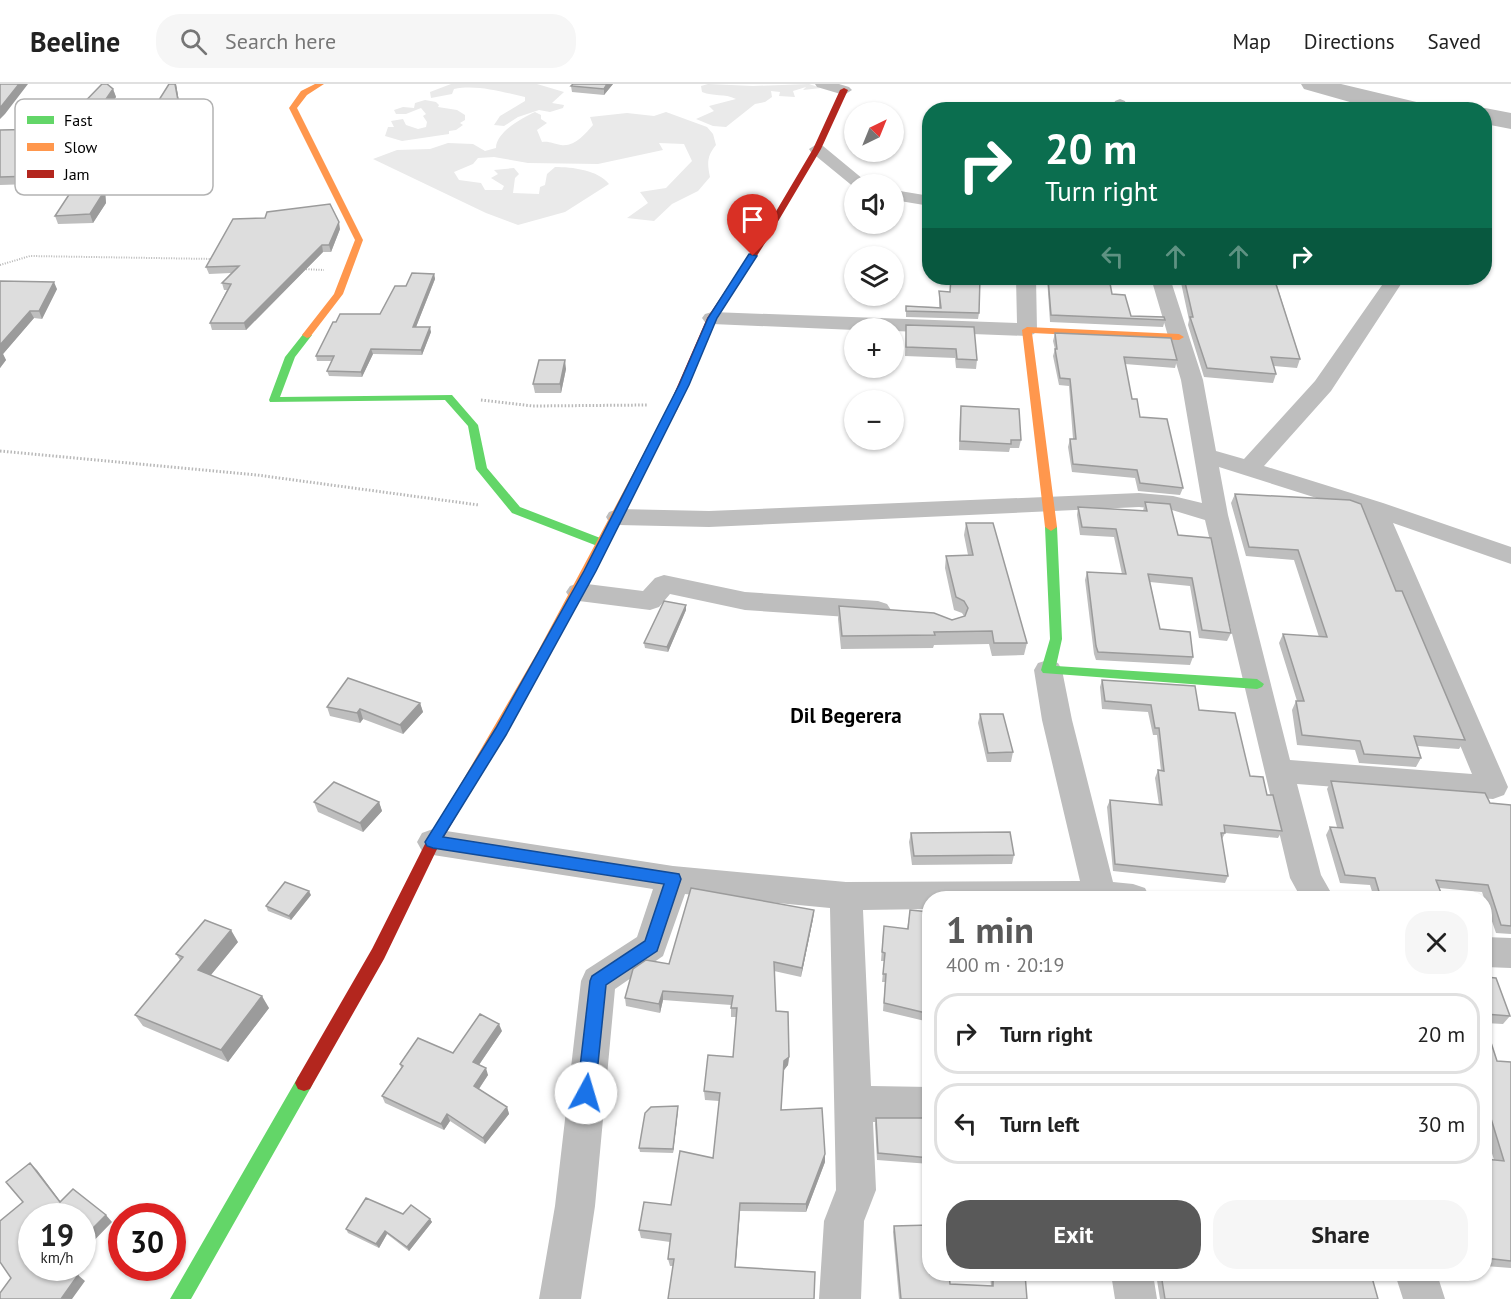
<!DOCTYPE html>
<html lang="en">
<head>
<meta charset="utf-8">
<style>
  :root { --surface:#fff; --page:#f6f6f6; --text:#222; --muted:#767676; --line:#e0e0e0; --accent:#595959 }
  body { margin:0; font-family:"PT Sans",sans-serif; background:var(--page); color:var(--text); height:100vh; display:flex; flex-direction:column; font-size:22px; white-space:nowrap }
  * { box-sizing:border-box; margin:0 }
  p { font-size:20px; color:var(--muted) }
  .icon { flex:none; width:33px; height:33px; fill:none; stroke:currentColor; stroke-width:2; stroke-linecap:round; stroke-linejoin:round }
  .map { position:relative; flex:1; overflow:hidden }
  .panel { position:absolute; left:922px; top:807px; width:570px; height:390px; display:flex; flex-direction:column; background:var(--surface); border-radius:24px; box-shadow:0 2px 4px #0004 }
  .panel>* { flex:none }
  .hud { position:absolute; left:922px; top:18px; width:570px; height:183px; border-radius:24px; box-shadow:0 2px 4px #0004; background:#0b6e4f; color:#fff; overflow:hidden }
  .needle { width:39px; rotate:43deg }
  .tools { position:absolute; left:844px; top:18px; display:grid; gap:12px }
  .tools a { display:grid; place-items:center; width:60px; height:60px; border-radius:50%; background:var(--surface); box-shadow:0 2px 4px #0004; font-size:30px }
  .speed { position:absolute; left:18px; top:1119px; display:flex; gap:12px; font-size:30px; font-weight:700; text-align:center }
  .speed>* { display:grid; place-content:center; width:78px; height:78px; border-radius:50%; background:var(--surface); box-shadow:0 2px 4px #0004; line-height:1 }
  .speed small { font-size:15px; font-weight:400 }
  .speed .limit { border:9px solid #d22; background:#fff; color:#111 }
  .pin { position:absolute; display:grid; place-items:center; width:51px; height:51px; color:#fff; margin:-62px -26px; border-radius:50% 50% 50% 0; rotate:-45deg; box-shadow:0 0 6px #0007 }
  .pin .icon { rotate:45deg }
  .me { position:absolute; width:66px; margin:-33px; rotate:6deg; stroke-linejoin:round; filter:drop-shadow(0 0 4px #0008) }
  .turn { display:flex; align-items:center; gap:21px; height:126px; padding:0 24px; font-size:27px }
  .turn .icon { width:78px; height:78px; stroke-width:2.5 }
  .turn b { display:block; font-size:42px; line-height:51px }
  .lanes { display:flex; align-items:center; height:57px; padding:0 24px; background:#0003; justify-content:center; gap:30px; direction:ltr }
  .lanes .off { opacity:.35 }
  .round { display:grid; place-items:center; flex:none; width:63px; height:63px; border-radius:24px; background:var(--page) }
  .overview { display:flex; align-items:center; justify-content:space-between; height:102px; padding:0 24px }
  h1 { font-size:36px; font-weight:600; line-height:45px; color:var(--accent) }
  .button { display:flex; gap:12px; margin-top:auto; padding:12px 24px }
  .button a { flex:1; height:69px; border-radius:24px; background:var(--accent); color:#fff; font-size:24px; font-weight:600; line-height:69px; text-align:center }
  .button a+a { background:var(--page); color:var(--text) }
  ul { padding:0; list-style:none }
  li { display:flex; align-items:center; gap:18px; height:81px; margin:0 12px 9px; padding:0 12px; border:3px solid var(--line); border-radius:24px }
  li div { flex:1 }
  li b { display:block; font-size:22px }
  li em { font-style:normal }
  header { display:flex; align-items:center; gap:36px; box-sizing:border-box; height:84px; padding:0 30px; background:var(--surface); border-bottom:2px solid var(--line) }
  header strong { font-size:28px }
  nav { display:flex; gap:33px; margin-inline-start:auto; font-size:21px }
  .search { width:420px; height:54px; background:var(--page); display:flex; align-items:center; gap:15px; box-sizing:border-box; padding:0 21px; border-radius:24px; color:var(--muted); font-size:22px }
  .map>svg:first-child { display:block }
  .green { fill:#eaeaea }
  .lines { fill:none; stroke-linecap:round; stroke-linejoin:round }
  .river { fill:#bcbcbc; fill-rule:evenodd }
  .path-far1 { stroke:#b8b8b8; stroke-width:2; stroke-dasharray:1 1.5; stroke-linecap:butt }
  .path { stroke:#b8b8b8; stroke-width:3; stroke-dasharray:1.5 2; stroke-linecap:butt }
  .street { fill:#bebebe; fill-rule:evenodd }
  .fast { fill:#63d668; fill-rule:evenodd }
  .slow { fill:#ff974d; fill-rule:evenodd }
  .jam { fill:#b3261e; fill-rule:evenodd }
  .wall { fill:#bebebe }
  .shaded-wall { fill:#9b9b9b }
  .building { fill:#ddd; stroke:#9b9b9b; stroke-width:1.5 }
  .route { fill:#1a73e8; stroke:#114b97; stroke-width:1.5 }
  .labels { text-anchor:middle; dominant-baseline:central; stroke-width:4.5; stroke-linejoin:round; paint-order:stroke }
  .district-label { font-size:21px; font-weight:bold; fill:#000; stroke:#fff }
  .key { fill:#fff; stroke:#b2b2b2; stroke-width:1.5 }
  .key-label { font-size:16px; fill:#000 }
</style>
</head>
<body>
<header>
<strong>Beeline</strong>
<div class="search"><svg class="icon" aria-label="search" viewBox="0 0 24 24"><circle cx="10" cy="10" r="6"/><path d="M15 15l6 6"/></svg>Search here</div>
<nav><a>Map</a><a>Directions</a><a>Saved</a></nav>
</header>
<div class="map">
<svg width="1511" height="1215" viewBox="0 0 1511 1215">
  <rect width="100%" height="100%" fill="#fff"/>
  <!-- green -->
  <path class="green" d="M451,0h86l27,8 -12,11 12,2 -1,3 -13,4 -11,-2 -21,7 -14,9 -10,-1 6,-9 25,-15v-4c-23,-5 -48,-13 -71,-8l-2,5 -21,4 -1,-6z
    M708,0l45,2 56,-2 12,4 -18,2 3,-3 -13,4 2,6 -16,-1 1,-4 -9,-1 1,6 -7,5 -10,2 -29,23 -13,-1 -17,-7 18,-8 -5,-5 27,-7c-12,-6 -22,-2 -34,-7l-1,-6z
    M425,16l11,2 3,3 -1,2 19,3 8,5v5l-5,3 3,2 -7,5 -7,1v3l-47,7 -17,-5 3,-9h6l-3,-6 12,-2 3,6 12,4 8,-2 1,-5 -4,-6 3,-2 -5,-6 -15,6h-10l-2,-4 9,-3 11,1 1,-5z
    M535,28l6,3v4l6,4 -10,7 5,12c8,-1 11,2 19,3 14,2 24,-11 32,-20l-3,-8 37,-4 27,3 12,-4 41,15 6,7 3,11c-9,11 -9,18 -6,32l-12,14 -26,13 -18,17 -27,-3 21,-15 -8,-11 26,-4 26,-27 -8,-17 -25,-1 4,7 -65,14 -70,-1 -34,-6 -16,1 -5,6 -19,8 5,8 22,3 4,7h17l2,-4 -13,-8 7,-4 -4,-4 20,-2 5,6 -4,4 -2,15 26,1 1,-7 5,-2 2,-11 8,-7c17,0 43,3 54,17l-44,28 -47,13 -32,-12 -113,-54 24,-9 33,-1 18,-6 25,1 12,7 11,-3c0,-16 26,-30 39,-36z"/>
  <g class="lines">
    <!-- river -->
    <path class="river" d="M1301,0h40l88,21 3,5h-54l-74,-21z
      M1485,24l26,5v16l-26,-5v-14h-5z"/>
    <!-- path-far1 -->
    <path class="path-far1" d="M0,181l30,-9 184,3
      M301,185l23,1"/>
    <!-- path -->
    <path class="path" d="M481,316l52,6 114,-1
      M0,367l257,24 222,30"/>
    <!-- street -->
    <path class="street" d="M815,0h24l10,3 3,3 -8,5 -27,-8z
      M1120,15l5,2 3,9h-16l3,-9z
      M817,60l6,2 46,38h-14v4l-44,-36 -2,-3z
      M894,106l36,6v10l-36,-6z
      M1016,194h20l1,52 -3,4 -7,2 -133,-5v-3l-39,2 -143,-6 -7,-2 -3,-4 3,-4 7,-2 305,11z
      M1151,194h19l33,102 13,71 28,8 71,-78 72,-103h18l-74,113 -67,75 119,37 128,44v17l-118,-41 115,264 -4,8 -11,4 -196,-15 24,91 13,23h-33l-11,-20 -85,-358 -33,-10 -33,-3 -430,20 -91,-2 -9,-3 -3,-5 3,-5 9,-3 91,2 430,-18 34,3 29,7 -21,-123zM1219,383l145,46 108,261 -182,-14 -62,-245z
      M664,491l81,17 133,9 9,3 4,6 -4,6 -9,3 -133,-9 -75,-16 -11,13 -9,3 -71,-9 -9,-3 -4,-6 4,-6 9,-3 64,8 12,-13z
      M1048,576l10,3 4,7 10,50 41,162 20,2 12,4 5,10h-220v11l-67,1 8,176 59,1v36l-57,-1 3,68 -12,31 -3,78h-42l5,-78 12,-31 -6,-282 -145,-14 -22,62 -48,33 -20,217 -14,93h-42l16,-93 26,-225 5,-11 51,-33 16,-48 -220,-34 -11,-4 -5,-9 5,-9 11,-4 240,37 173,16 234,-1 -38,-161 -8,-50 4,-7z
      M1485,853l26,1v30l-26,-1z
      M1111,1190h42l4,25h-42z
      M1395,1190h42l8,25h-42z"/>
    <!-- fast -->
    <path class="fast" d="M307,248l5,3 -17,22 -15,40 172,-2 26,30 9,43 33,39 88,34 2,3 -2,3h-8l-88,-34 -36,-44 -8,-43 -23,-26 -175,2 -1,-2 16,-43 19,-24z
      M1051,439l6,4 5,112 -6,27 201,13 7,5 -2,3 -5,2 -214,-16 -2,-3 9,-31 -5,-112z
      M304,991l6,2 3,6 -3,6 -119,210h-21l128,-222z"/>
    <!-- slow -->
    <path class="slow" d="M315,0h9l-17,11 -10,13 66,132 -20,54 -33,43 -3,1 -5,-3 32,-41 21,-54 -66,-132 12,-17z
      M1027,243l152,7 5,3 -5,3 -147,-7 25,194 -6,4 -6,-4 -23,-197z
      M672,323l5,3 -127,243 -84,147h-10l-2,-4 2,-4 81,-139 130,-243z"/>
    <!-- jam -->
    <path class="jam" d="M844,4l4,2 -27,59 -54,91 -50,78 -40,92 -5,3 -4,-1 -1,-2 40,-92 52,-78 54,-91 27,-59z
      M461,706l5,2 2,4 -29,49 -55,114 -74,130 -6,2 -6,-2 -3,-6 3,-6 74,-128 56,-111 28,-46z"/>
  </g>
  <!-- wall -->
  <path class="wall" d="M169,0h7l6,35 -27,51 -26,1 -10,19 -14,1 1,12 -13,20 -35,1 -3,-8 15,-23h-1l-2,-5 -34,2 -2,-6 -31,1v-55l49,-1 64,-40 3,8 -22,31 48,-1z
    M573,0h40l-9,11 -32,-3 -1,-6z
    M340,145l-9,23h-8l-77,78h-34l-2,-7 17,-33h-3l-2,-7 9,-10 -22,1 -3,-7z
    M434,190l1,5 -19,48 15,5 -9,23 -49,-1 -11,23 -33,-1 -2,-5 5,-10h-15l-1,-5 20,-34 44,-8 26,-28z
    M1047,194h62l3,16 19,22 34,4 -2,7 -113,-5z
    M1180,194h98v1h-3l25,80 -3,9 -23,-2 2,8 -3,9 -69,-6 -16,-52 1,-5z
    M1432,194h11l-2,2z
    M0,197l57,8 -15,30 -8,-1 -31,36 3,6 -6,8z
    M939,207l40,22 -1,6 -72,-2v-11l33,1z
    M906,241l71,35 -1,9 -20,-1 -1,-10 -50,-2z
    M1055,249l122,27 -2,8 -50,-4 7,35 8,18 43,71 -3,7 -42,-4 -3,-13 -63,-6 -4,-25 2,-8h3l-4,-53 -10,-1 -6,-29 2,-7 -2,-8z
    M566,285l-5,24h-26l-2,-9z
    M961,322l60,34 -2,8h-9l-1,4 -50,-2 1,-36z
    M1235,410l161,97 69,149 -6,9 -41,-3 3,12 -5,9 -57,-4 -4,-13 -58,-5 -5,-35 4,-9h1l-18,-58 4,-9 36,3 -25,-77 -48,-4 -15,-53z
    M1145,418l33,33 53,98 -4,8 -28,-3 -9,-52 -40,-4 10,47 33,28 -3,8 -94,-5 -2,-6 -9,-74 2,-8 35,2 -8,-37 -34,-2 -3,-20 1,-8 65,4z
    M966,439l61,120 -3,12 -32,1 -3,-12 -55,1 -1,3 -92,1 -3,-30 1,-13 113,14 12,-4 -2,-3 -8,-3 -9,-42 1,-12 22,-1 -4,-20z
    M686,521v5l-18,42 -23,-4 -1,-5z
    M1102,596l97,30 51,66 17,19 15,36 -4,7 -53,-5 -3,6 6,37 -3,7 -112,-12 -6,-64 3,-7 49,5 -4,-27 3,-8 3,1 -4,-36h-4l-5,-23 -46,-3 -2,-22z
    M420,619l3,9 -20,22 -40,-15 -3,4 -30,-7 -3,-9z
    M980,630l33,38 -2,10h-24l-9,-39z
    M1331,697l159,22 21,2v129l-15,-1 -14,-41 -43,-4 4,10h-69l-4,-13 -30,-2 -14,-48 4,-8h7l-10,-38z
    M314,718h65l3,9 -19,21 -45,-20z
    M911,749l103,22 -2,9 -100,1 -3,-23z
    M311,811l-20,25 -23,-9 -2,-5z
    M814,826l-1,9 -12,58 -27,-6 2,40 13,46 -1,8 -4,5 -3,40 44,44v8l-19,50 -66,-1 -67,55h-3l-2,-7 2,-17 -29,-4 -2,-8 32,-25 42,-47 6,-57 -14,-1 -1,-9 29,-34 3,-40h-5v-12l-68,-5 -3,13 -34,-7 -1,-8 44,-34z
    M910,826l20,2v105h-5v4l-42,-10 2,-29h-3l2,-21h-3l2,-27 24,-5z
    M238,858l-27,33 58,33 -41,54 -85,-36 -8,-11 45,-55 -4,-6z
    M1485,893l25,39 -7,8 -18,-1z
    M1485,940l12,37 14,1v206l-26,-2v-107l9,1 -9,-30z
    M502,947l-23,34 9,10 -9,14 28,18 2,7 -24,30 -35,-23 -6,9 -59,-27 -3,-7 19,-28 -1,-4 53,-11z
    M678,1022v4l-5,43 -33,-1 -1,-4z
    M876,1034h54v46l-53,-4 -2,-36z
    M403,1130l27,5 2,3 -23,29 -22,-17 -8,14 -31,-15 -2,-4z
    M894,1142l56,58 41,2 -1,-12h35l2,25h-128l-6,-67z
    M1156,1190h66l16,1v-1h133l7,25h-218z"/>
  <!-- shaded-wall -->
  <path class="shaded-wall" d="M19,0h9l-23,30 -5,5v-11z
    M175,0h1l6,35 -27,51 -3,-8z
    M607,0h6l-9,11v-6z
    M113,5l3,8 -27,39 -3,-8z
    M125,79l4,8 -10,19 -3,-8z
    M102,98l3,9 1,12 -13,20 -3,-9z
    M339,138l1,7 -9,23 -2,-7z
    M322,161l1,7 -77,78 -2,-7z
    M434,190l1,5 -21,53 -1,-5z
    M54,198l3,7 -15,30 -3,-8z
    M30,227l4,7 -31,36 3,6 -6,8v-23z
    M430,243l1,5 -9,23 -1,-5z
    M371,265l2,5 -11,23 -1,-5z
    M565,276l1,9 -5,24 -1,-9z
    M686,521v5l-18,42 -1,-5z
    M420,619l3,9 -20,22 -3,-9z
    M360,625l3,10 -3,4 -3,-10z
    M379,718l3,9 -19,21 -3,-9z
    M309,807l2,4 -20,25 -2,-4z
    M814,826l-1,9 -12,58 1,-9z
    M231,846l7,12 -33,40 -7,-12z
    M663,907v9l-3,13 -1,-9z
    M262,912l7,12 -41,54 -7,-12z
    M499,940l3,7 -26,38 -3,-7z
    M789,973l-1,8 -4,5v-9z
    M486,984l2,7 -12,18 -2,-7z
    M678,1022v4l-5,43v-4z
    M507,1023l2,7 -24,30 -2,-6z
    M447,1030l3,7 -6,9 -3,-6z
    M825,1070v8l-19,50v-8z
    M30,1079l7,7 29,39 -6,-7z
    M740,1119v8l-5,63v-7z
    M106,1131l6,7 -30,31v-14z
    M430,1135l2,3 -23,29 -2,-4z
    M385,1147l2,3 -8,14 -3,-4z
    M78,1191l7,6 -13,18h-11z"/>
  <!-- building -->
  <path class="building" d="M0,0h19l-19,24z
    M102,0h5l6,5 -27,39 56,-1 27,-43h6l5,27 -28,51 -27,1 -9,19h-14v13l-12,19 -35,2 21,-32h-11l3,-4 -38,2 3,-6 -33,1v-47l49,-1 6,-11 15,-1z
    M573,0h34l-3,5 -33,-3z
    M330,120l9,18 -10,23h-7l-78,78h-34l21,-39 -9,-1 17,-17 -33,1 27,-48 32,-1 2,-6z
    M412,189l22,1 -21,53h17l-9,23 -50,-1 -10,23 -34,-1 7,-15h-18l17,-34h3l4,-8h40l15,-28h11z
    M951,194h29l-1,35 -73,-2v-5l35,2 -2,-17 11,1z
    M1048,194h61l3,16 13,1 6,21 33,1 1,3 -114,-5z
    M1184,194h90l26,81 -29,-2 5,17 -69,-6 -17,-51h3z
    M0,197l54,1 -15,29h-9l-30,34z
    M906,241l68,2 3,33 -20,-1 -1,-10 -50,-2z
    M1055,249l116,5 6,22 -53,-3 8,42h5l3,18 27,2 16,69 -43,-5 -3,-13 -64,-6 -3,-25h6l-6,-60 -10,-1 -5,-29h2z
    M539,276h26l-5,24h-27z
    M961,322l58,3 2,31h-10v4l-51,-3z
    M1235,410l115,6 11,4 35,87h6l63,149 -51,-4 7,22 -57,-4 -4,-13 -58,-6 -6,-34h8l-21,-67 44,3 -29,-87 -49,-3z
    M1145,418l25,2 8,31 33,3 20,95 -29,-3 -10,-52 -44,-4 12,55 30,3 3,25 -95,-5 -2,-6 -9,-74 39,2 -10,-45 -34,-2 -4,-20 69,4z
    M966,439h27l34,120h-33l-2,-12 -58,1 1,3 -93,1 -3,-30 95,7 18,7 13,-4 3,-8 -4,-7 -8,-4 -10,-41 27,-1z
    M664,517l22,4 -19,42 -23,-4z
    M348,594l72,25 -20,22 -40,-16 -3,4 -30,-6z
    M1102,596l93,6 4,24 36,3 15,63 13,1 4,18h6l9,36 -58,-6 1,8h-4l7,43 -113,-12 -5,-64 52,5 -4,-35 6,1 -5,-43h-4l-4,-23 -46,-4z
    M980,630h23l10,38 -25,1z
    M1331,697l154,12 5,10 21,2v121l-10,-1 -13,-40 -52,-5 7,18h-45l-1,-2 -17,-1 -5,-17 -30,-3 -15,-48 13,1z
    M334,698l45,20 -19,21 -46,-21z
    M1010,748l4,23 -100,1 -3,-23z
    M285,798l24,9 -20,25 -23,-10z
    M691,804l123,22 -12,58 -28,-6 2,49 12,1 1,45 -5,4 -3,49 41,-2 3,46 -19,50 -66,-1 -5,64 80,5 -1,27h-146l6,-40h-6l3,-25 -32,-4 5,-28 27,3 9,-54 33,7 7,-65 -16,-2 4,-36 25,2 4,-49h-6l2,-12 -70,-5 -4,13 -34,-6 8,-29 13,-9 23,4z
    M910,826l20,2v97h-3l-1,4 -42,-10 2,-29h-3l2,-21 -3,-1 2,-26 24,3z
    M205,836l26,10 -33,40 64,26 -41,54 -86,-35 48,-58 -7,-3z
    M1485,893l11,1 14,38 -25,-2z
    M480,930l19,10 -26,38 13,6 -12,18 33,21 -24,31 -36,-24 -6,10 -59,-28 21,-30 -3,-2 18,-26 35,15z
    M1485,940l12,37 14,1v199l-26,-3v-99l19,2 -19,-62z
    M678,1022l-5,43 -34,-1 6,-35 6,-6z
    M876,1034h54v40l-52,-5z
    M30,1079l30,39 13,-13 33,26 -24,24v-23h-50v52h31l15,7 -17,24h-61v-6l11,-15 -11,-16v-41l23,-19 -17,-20z
    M366,1114l37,16 8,-9 19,14 -23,28 -22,-16 -9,13 -30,-15z
    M930,1141v49h19l1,10 43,2v-12h32l2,25h-126l-7,-73z
    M1161,1190h61l23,1 -1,-1h127l7,25h-213z"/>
  <!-- route -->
  <path class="route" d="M749,170l8,2 -40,62 -28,67 -93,186 -90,164 -63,102 236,37 2,5 -24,72 -51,34 -11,108 -2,6 -7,3 -6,-3 -3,-6 13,-112 2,-5 53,-35 19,-57 -231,-36 -6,-2 -2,-4 71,-114 88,-157 95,-186 29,-67z"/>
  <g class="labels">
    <!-- district labels -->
    <g class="district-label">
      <text x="846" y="631">Dil Begerera</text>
    </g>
  </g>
  <!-- legend -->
  <rect x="15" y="15" width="198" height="96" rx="9" class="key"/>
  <rect x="27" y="32" width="27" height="8" fill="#63d668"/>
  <rect x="27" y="59" width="27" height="8" fill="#ff974d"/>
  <rect x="27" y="86" width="27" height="8" fill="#b3261e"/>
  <g class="key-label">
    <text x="64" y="42">Fast</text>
    <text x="64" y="69">Slow</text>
    <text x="64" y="96">Jam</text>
  </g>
</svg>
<div class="tools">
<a><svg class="needle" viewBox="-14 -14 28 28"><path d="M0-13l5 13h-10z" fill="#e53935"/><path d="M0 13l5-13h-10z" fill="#767676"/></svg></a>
<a><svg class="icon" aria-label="sound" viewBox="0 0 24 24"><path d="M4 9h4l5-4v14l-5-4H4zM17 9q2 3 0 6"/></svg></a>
<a><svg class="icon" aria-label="layers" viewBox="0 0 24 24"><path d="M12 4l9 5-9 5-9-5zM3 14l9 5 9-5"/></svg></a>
<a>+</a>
<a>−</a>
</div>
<div class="speed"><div>19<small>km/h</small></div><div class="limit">30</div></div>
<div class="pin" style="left:753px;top:172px;background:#d93025"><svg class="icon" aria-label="arrive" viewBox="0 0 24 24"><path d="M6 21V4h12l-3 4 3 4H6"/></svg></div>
<svg class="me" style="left:586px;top:1009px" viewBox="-20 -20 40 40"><circle r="19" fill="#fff"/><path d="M0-13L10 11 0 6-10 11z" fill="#1a73e8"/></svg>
<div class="hud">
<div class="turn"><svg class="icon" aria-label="right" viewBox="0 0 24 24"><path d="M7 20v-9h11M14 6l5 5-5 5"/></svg><div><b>20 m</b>Turn right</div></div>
<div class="lanes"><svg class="icon off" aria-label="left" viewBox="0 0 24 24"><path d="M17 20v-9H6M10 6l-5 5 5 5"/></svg><svg class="icon off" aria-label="ahead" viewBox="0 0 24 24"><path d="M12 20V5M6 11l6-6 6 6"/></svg><svg class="icon off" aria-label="ahead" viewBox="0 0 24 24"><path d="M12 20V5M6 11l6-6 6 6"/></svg><svg class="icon" aria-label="right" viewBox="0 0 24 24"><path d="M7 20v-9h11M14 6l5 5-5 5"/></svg></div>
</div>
<section class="panel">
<div class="overview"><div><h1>1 min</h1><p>400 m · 20:19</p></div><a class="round"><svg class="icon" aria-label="close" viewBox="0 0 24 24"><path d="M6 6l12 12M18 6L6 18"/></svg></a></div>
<ul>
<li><svg class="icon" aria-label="right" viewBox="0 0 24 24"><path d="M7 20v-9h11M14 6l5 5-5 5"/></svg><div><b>Turn right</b></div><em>20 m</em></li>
<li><svg class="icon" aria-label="left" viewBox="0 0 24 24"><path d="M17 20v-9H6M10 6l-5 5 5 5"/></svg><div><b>Turn left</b></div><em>30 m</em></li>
</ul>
<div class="button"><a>Exit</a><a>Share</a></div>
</section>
</div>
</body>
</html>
